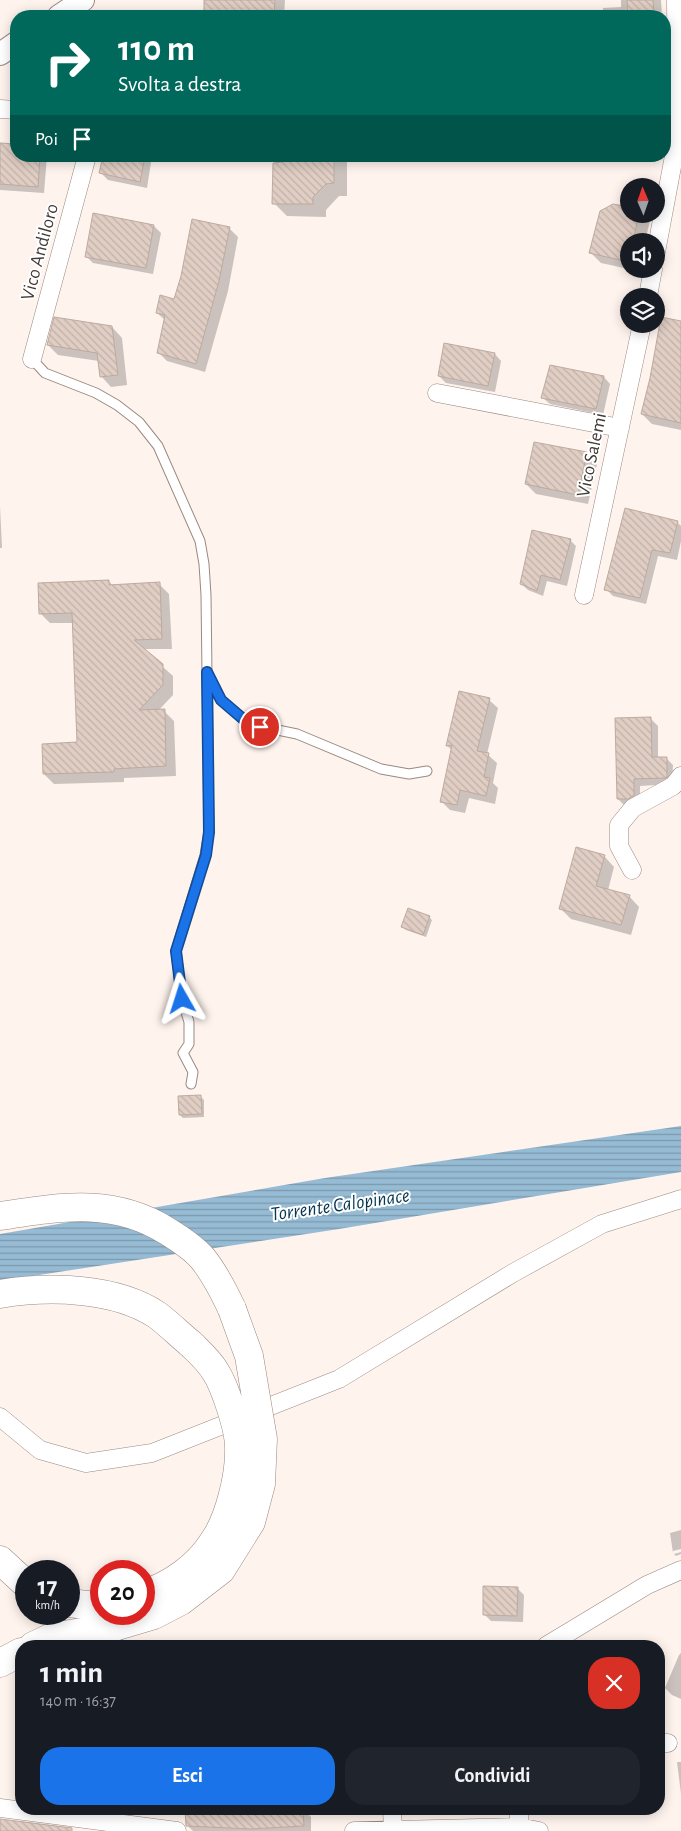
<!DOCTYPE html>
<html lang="it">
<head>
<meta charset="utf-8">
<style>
  :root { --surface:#171b24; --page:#20242c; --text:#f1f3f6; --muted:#9ea1a6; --accent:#1a73e8 }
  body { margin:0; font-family:"Alegreya Sans",sans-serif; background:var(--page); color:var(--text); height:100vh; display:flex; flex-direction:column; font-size:19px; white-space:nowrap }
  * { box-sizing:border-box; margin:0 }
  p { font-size:16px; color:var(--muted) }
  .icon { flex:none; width:28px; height:28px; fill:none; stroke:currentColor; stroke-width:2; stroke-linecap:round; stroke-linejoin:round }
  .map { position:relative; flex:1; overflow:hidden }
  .panel { position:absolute; left:15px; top:1640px; width:650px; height:175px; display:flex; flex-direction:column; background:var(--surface); border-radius:20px; box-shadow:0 2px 12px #0003 }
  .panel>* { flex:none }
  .hud { position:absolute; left:10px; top:10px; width:661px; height:152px; border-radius:20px; box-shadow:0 2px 12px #0003; background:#00695c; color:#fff; overflow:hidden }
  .needle { width:32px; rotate:358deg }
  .tools { position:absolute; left:620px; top:178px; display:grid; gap:10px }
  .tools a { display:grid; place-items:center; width:45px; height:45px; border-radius:50%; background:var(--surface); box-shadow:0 2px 12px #0003; font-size:25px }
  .speed { position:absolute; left:15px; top:1560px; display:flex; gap:10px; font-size:25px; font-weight:700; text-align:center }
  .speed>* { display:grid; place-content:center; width:65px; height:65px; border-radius:50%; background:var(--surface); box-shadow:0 2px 12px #0003; line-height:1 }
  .speed small { font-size:12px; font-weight:400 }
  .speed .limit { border:8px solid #d22; background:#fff; color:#111 }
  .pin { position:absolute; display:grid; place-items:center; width:42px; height:42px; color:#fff; margin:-21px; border:2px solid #fff; border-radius:50%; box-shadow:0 1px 5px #0007 }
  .me { position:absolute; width:55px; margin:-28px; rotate:354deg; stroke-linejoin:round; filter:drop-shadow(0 0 4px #0008) }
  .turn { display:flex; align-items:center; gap:18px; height:105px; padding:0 25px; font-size:22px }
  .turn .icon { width:65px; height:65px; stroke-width:2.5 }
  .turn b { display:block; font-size:35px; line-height:42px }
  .then { display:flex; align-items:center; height:48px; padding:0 25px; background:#0003; gap:10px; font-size:19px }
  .round { display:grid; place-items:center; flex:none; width:52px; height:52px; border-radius:20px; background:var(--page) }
  .summary { display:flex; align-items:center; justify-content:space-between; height:85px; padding:0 25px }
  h1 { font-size:30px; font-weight:700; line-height:38px }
  .action { display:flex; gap:10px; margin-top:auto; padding:10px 25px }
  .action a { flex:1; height:58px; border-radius:20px; background:var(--accent); color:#fff; font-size:20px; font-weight:700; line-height:58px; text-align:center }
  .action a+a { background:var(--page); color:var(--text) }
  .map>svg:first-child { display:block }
  .water { fill:url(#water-rules) }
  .shadow { fill:#0003 }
  .building { fill:url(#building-back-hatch); stroke:#bdaaa1 }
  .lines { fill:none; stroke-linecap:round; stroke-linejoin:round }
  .service-casing { stroke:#9a8980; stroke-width:11 }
  .minor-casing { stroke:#9a8980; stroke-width:19 }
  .tertiary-casing { stroke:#9a8980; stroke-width:24 }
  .motorway-casing { stroke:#9a8980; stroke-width:29 }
  .service { stroke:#fff; stroke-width:9 }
  .minor { stroke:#fff; stroke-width:18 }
  .tertiary { stroke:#fff; stroke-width:22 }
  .motorway { stroke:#fff; stroke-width:28 }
  .motorway-bridge-casing { stroke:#9a8980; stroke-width:29; stroke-linecap:butt }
  .motorway-bridge { stroke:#fff; stroke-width:28 }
  .route-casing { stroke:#114b97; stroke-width:12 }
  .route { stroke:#1a73e8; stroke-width:9 }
  .labels { text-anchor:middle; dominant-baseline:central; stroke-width:4; stroke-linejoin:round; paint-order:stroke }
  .street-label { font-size:19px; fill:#423a36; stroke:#fff }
  .water-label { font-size:20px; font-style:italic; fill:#073852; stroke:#fff }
</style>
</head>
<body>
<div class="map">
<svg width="681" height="1831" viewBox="0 0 681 1831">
  <defs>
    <pattern id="water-rules" width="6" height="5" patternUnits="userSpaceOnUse" patternTransform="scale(1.25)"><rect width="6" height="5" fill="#96bbd4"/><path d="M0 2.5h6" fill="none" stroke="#7c99ad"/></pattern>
    <pattern id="building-back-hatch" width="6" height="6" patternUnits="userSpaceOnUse" patternTransform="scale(1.25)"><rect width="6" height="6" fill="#e0cdc3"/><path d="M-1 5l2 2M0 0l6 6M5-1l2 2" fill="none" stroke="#c1b1a8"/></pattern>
  </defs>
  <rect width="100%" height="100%" fill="#fef3ed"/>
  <!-- water -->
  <path class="water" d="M681,1126v46l-342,57 -339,52v-47l325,-56z"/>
  <!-- shadow -->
  <path class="shadow" d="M206,0h79l-1,16h-79z
    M621,0h40l1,16h-59v-8l18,-1z
    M665,106l5,4v28h-5z
    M0,144l16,1v11h31l-3,37 -44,-3z
    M104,156h48l-5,32 -39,-8 -7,-7z
    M290,156h57v40h-8l-13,14v7l-39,-1 -13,-13 9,-40z
    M629,214h14l7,7 -5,20h-16v28h10l-1,2 -37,-8 -10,-10z
    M154,226l7,7 -8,41 -60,-11 -7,-7z
    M229,228l9,9 -10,54 -23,81 -38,-11 -9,-9 7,-32 -8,-7 18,-13z
    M681,322v108l-29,-6 -10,-10z
    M112,327l10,11 5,47 -16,2 -10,-11 -2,-15 -41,-6 -10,-10z
    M495,354l6,7 -6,31 -49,-9 -7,-7z
    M604,377l6,7 -7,31 -53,-11 -7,-6z
    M535,443l52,11 10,10 -9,40 -52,-10 -10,-10z
    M0,506l2,42h-2z
    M677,522l4,4v15l-4,19 -19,-4 -12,48 -33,-8 -7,-7z
    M570,540l6,6 -9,40 -20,-5 -4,15 -15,-6 -7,-7z
    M109,581l4,5 46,-2 10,10 3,55h-29l30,27v19l-15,16h6l10,10 2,55 -52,2v4l-70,2 -10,-10 34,-31 -4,-120h-24l-10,-10z
    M489,700l9,8 -11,46 10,9 -4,20 5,5 -3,16 -26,-6 -4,15 -15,-3 -9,-9 11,-51 -5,-4z
    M651,719l7,7v32h8l7,7 -1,19 -32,2v16l-15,4 -7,-7z
    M604,856l10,11 -6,23 21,6 10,11 -8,28 -60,-16 -11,-11z
    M429,917l3,3 -6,17 -20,-7 -4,-3z
    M200,1096l4,4v17l-21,1 -3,-3 -1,-17z
    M681,1530v19l-8,2v2l-3,-20z
    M681,1552v2l-5,2 -2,-2z
    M517,1588l7,7 -1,27 -32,-1 -7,-7z
    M681,1653v46l-9,-4 -7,-7 14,-33z
    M677,1762h4v32z
    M204,1809h99l8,8v14h-118l-7,-7z
    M409,1809h42l1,4 -36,2z
    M484,1809h21v1l-18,1z"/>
  <!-- building -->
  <path class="building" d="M204,0h71l-1,16h-70z
    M627,0h26l1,16h-26z
    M0,143l16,1v12h24l-2,31 -38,-3z
    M103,156h42l-5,26 -41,-9z
    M288,156h46v27l-8,1 -13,13v7h-41l1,-41 10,-1z
    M613,204l16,3v7h10l-6,27h-4v21l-40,-9 11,-42z
    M93,213l61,12 -8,43 -61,-11z
    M192,219l38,8 -11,54 -23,83 -39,-11 8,-38 -9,-2 4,-18 14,4 7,-23z
    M54,317l58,9 6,49 -18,2 -3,-24 -50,-8z
    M661,317l20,4v102l-40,-9 9,-36z
    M444,343l51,10 -7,33 -50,-10z
    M550,365l54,11 -8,33 -55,-11z
    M534,442l53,10 -9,43 -53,-11z
    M625,508l53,13 -8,32 -18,-3 -12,48 -36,-8z
    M532,530l39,9 -11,41 -19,-5 -4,16 -17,-7z
    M109,580v5l51,-3 2,57 -28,1 29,24v21l-24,25 26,-1 1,57 -52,3v3l-71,2 -1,-30 35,-2 -5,-129 -33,1 -1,-31z
    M459,691l31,7 -13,53 12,2 -5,24 6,1 -4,18 -26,-6 -3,15 -17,-3 12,-57 -6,1z
    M651,717l1,40h15v20l-2,1 -31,1v16l-6,4h-11l-2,-81z
    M576,847l29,8 -9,31 34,9 -9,30 -62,-16z
    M408,908l22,8 -7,19 -22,-8z
    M201,1095l1,19 -23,1 -1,-19z
    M483,1586l35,1 -1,29 -34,-1z
    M185,1809h118l1,17 -53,3 -65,-3z
    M0,1819l72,9v3h-72z"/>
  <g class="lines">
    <defs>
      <path id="service" d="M32,359l13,14 51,20 21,12 22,17 19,24 42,95 4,23 2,31 3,237 -4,23 -29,96 6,48 7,23v22l-6,9 10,19 -2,12
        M208,674l13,26 28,24 48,10 84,35 28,5 18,-3"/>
      <path id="minor" d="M0,109l16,1
        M656,252l21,-112 -1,-140
        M648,296l5,-27
        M32,359l55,-203
        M437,393l183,35
        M584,595l58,-271
        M632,870l-13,-24v-21l14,-17 40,-22 8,-10
        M0,1417l40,33 46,13 66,-10 187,-74 174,-106 89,-49 79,-25
        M546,1646l101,-61 34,-15
        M659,1743h9
        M0,1808l177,23
        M392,1809l1,21
        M519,1827v-18
        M354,1831l165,-4 20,4"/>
      <path id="tertiary" d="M59,16l24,-16
        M0,54l16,-11"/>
      <path id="motorway" d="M0,1216c60,-9 113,-19 167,15 13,8 27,17 36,28 12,15 21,33 29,50
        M0,1294c48,-8 115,-7 157,21 12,9 23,20 35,30
        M0,1560l26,24
        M69,1603l18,2 14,-2
        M33,1646l19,-9 65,-11
        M0,1663l21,-11"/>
    </defs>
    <!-- service casing -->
    <use href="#service" class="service-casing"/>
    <!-- minor casing -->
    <use href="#minor" class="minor-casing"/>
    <!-- tertiary casing -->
    <use href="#tertiary" class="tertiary-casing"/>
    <!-- motorway casing -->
    <use href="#motorway" class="motorway-casing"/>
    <!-- service -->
    <use href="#service" class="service"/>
    <!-- minor -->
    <use href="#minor" class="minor"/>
    <!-- tertiary -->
    <use href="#tertiary" class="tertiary"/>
    <!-- motorway -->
    <use href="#motorway" class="motorway"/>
    <defs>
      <path id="motorway-bridge" d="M144,1594c27,-9 53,-27 69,-52 16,-22 27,-67 26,-95 0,-18 -14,-61 -24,-76 -6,-10 -15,-18 -23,-26
        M117,1626l37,-11 27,-14 40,-31 30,-48 10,-38 2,-45 -14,-83 -17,-47"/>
    </defs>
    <!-- motorway-bridge casing -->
    <use href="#motorway-bridge" class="motorway-bridge-casing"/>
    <!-- motorway-bridge -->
    <use href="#motorway-bridge" class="motorway-bridge"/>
  </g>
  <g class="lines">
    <defs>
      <path id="route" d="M182,999l-6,-48 30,-96 3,-23 -2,-160 14,28 28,24 11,3"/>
    </defs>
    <!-- route casing -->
    <use href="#route" class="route-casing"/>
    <!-- route -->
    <use href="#route" class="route"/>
  </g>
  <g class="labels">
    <!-- street labels -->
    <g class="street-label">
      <text transform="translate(40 252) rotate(-75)">Vico Andiloro</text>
      <text transform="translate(592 455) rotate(-78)">Vico Salemi</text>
    </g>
    <!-- water labels -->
    <g class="water-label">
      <text transform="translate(340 1205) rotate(-8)">Torrente Calopinace</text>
    </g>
  </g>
</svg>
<div class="tools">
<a><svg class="needle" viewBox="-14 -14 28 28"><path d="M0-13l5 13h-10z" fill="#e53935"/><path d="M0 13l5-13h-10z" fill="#9ea1a6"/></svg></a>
<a><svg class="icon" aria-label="sound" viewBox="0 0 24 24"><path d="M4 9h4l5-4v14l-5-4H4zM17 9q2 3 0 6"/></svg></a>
<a><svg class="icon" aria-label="layers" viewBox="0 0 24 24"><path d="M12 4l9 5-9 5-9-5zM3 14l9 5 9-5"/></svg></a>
</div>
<div class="speed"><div>17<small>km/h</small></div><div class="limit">20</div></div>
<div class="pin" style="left:260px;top:727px;background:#d93025"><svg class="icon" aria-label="arrive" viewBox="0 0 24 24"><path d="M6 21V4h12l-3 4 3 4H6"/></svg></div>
<svg class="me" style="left:182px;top:999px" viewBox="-20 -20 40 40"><path d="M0-17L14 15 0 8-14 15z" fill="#1a73e8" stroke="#fff" stroke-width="4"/></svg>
<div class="hud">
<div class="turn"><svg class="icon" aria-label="right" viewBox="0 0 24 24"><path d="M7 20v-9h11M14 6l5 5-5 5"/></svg><div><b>110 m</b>Svolta a destra</div></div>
<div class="then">Poi<svg class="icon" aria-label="arrive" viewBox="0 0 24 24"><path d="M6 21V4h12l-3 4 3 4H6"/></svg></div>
</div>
<section class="panel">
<div class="summary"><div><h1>1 min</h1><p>140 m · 16:37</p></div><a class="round" style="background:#d93025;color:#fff"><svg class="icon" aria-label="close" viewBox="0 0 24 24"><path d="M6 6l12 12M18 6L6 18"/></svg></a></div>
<div class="action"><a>Esci</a><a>Condividi</a></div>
</section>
</div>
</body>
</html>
